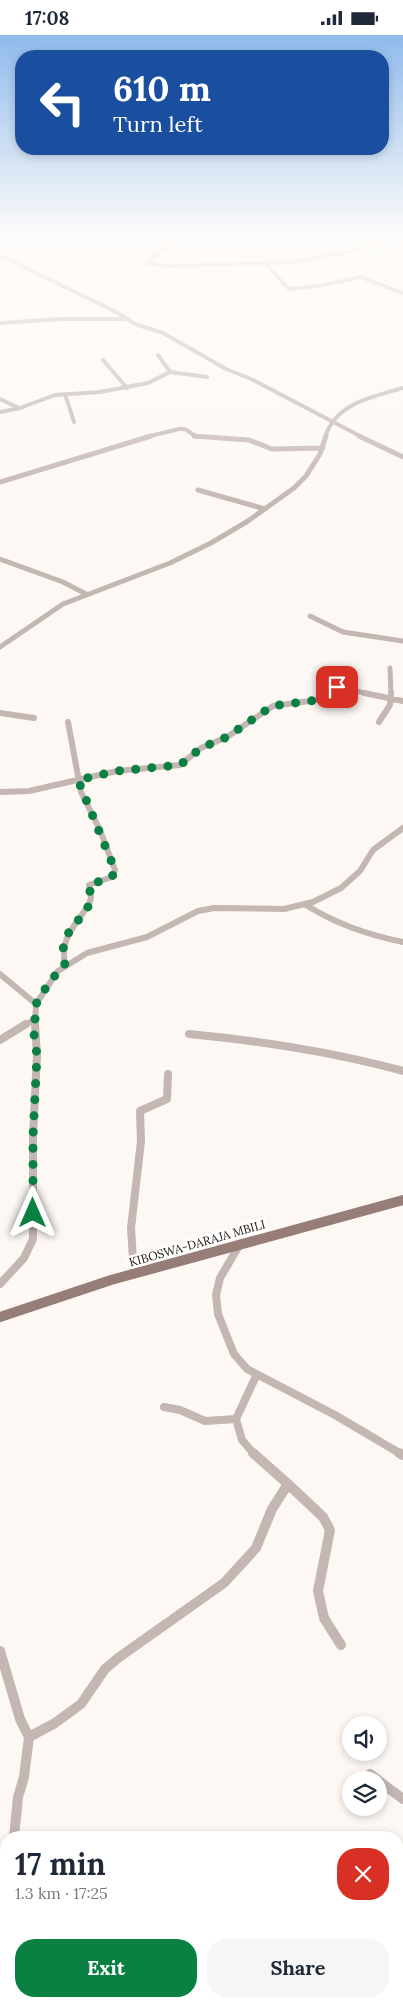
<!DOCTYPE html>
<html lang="en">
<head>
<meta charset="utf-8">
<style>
  :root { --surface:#fff; --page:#f6f6f7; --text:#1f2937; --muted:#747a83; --accent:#0b8043 }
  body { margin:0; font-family:Lora,serif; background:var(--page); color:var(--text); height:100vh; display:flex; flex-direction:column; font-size:19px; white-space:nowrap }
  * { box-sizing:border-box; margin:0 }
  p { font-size:16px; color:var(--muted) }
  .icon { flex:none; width:28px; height:28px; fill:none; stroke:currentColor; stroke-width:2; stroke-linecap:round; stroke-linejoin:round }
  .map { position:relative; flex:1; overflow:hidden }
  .panel { position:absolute; left:0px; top:1796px; width:404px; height:176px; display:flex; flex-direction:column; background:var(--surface); border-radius:20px 20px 0 0; box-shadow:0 2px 8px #0003 }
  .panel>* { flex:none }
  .banner { position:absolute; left:15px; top:15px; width:374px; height:105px; border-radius:20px; box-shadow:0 2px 8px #0003; background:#1a4fa0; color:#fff; overflow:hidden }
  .tools { position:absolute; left:342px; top:1681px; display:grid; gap:10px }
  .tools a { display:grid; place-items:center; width:45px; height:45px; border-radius:50%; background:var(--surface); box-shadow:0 2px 8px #0003; font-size:25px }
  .pin { position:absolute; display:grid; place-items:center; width:42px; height:42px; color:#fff; margin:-21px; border-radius:10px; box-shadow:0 2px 8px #0006 }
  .me { position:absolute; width:55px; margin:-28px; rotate:0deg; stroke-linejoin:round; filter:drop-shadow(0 0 4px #0008) }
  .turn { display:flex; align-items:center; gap:18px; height:105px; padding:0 15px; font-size:22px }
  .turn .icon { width:65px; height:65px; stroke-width:2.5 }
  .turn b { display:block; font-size:35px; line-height:42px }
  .round { display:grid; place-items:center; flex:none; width:52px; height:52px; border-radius:20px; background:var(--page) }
  .summary { display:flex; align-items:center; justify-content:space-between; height:85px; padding:0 15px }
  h1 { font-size:30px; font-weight:800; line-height:38px }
  .button { display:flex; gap:10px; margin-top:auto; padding:10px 15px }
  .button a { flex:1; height:58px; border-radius:20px; background:var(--accent); color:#fff; font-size:20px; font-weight:800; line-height:58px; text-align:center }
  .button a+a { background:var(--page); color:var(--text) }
  .status { display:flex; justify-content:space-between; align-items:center; height:35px; padding:0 25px; background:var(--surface); direction:ltr }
  .status svg { height:14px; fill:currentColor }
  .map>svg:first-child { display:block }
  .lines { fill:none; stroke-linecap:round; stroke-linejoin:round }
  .minor-far4 { stroke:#c4b6b2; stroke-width:4 }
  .minor-far3 { stroke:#c4b6b2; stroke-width:5 }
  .minor-far2 { stroke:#c4b6b2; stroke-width:6 }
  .minor-far1 { stroke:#c4b6b2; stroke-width:8 }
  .minor { stroke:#c4b6b2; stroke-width:10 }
  .major { stroke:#977d77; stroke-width:10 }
  .route { stroke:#0b8043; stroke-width:9; stroke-dasharray:0 16.2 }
  .labels { text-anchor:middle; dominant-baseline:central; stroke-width:5; stroke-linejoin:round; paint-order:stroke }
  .street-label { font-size:12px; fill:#1c130c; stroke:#fff }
</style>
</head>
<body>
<div class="status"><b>17:08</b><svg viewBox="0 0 49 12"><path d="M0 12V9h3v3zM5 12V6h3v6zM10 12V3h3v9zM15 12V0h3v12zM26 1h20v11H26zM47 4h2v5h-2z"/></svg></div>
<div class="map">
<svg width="403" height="1972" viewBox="0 0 403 1972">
  <rect width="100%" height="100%" fill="#fdf8f4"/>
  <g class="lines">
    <!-- minor-far4 -->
    <path class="minor-far4" d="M175,203c-6,12 -22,14 -28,26l23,2 126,-4 68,-14 32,-10
      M0,220l118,58 17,11 28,9 63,36 25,10 111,58
      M265,228l24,26 30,-3 41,-9 43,16
      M0,288l61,-4h64
      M158,320l12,17
      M103,325l24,28
      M65,359l9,28
      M0,364l19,9
      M0,377l20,-4 35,-13 45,-3 48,-9 22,-11 37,5
      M146,402l33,-8h6l12,8
      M325,402c11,-34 47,-40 78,-49"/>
    <!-- minor-far3 -->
    <path class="minor-far3" d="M194,401l55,4 23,9 51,-1
      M359,401l44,21
      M0,447l151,-46
      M198,455l67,19
      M0,524l63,23 23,12
      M310,581l33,16 60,9
      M0,612l63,-43 107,-41 41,-20 37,-22 46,-33 12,-12 14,-22 6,-18
      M390,633l1,26
      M326,659l11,-7 33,7"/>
    <!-- minor-far2 -->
    <path class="minor-far2" d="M364,658l39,8
      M0,678l34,5
      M379,687l11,-17 1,-12
      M0,757l29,-1 88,-20 63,-6 21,-17 26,-11 46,-31 44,-6 11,-7
      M306,870c30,19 62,30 97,37
      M65,930c-5,-29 10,-38 24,-61l2,-6 -2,-13 23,-8 3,-7 -15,-40 -19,-38 -13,-70
      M0,939l36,30
      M24,991l11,-7
      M35,991l1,-22 22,-33 29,-18 60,-16 51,-26 16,-3 70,1 29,-7 28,-14 19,-17 13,-21 30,-22"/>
    <!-- minor-far1 -->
    <path class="minor-far1" d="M189,999c73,7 144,18 214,37
      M0,1005l26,-16
      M240,1209l-20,34 -4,17 2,19 16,40 13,15 88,46 66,39
      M134,1239l-3,-46 10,-87 -1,-30 27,-12 1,-25
      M0,1249l24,-26 9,-19v-103l4,-81 -2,-31
      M164,1372l16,3 25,11 31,-2
      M254,1419l-12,-14 -6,-21 21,-45"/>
    <!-- minor -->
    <path class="minor" d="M399,1418l4,2
      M288,1449l35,33 7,13 -12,61 6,27 17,27
      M0,1616l20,68 9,18 -5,40 -6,20 -4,40
      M29,1702l26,-14 26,-19 24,-35 13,-11 106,-75 32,-35 16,-39 16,-25 -35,-31
      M370,1739l8,6
      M379,1746l24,18
      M398,1854l5,-3
      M80,1966l3,6
      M324,1966v6
      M2,1972l7,-6"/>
    <!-- major -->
    <path class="major" d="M0,1282l111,-37 292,-80"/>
  </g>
  <!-- sky -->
  <linearGradient id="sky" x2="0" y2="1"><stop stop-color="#90baec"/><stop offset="0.42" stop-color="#fefcfa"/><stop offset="1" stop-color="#fefcfa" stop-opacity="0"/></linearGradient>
  <rect width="403" height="479" fill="url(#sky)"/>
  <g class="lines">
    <!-- route -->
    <path class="route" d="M33,1178v-77l4,-81 -3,-21 2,-30 14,-23 15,-16c-8,-31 11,-37 24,-60l2,-7 -2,-13 23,-8 3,-7 -37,-90 39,-9 63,-6 21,-17 26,-11 45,-31 46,-6 19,-13"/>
  </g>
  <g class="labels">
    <!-- street labels -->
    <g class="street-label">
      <text transform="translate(197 1208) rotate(-16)">KIBOSWA-DARAJA MBILI</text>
    </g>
  </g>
</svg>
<div class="tools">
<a><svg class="icon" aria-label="sound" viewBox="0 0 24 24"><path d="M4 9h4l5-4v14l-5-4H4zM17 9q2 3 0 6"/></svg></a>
<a><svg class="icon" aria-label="layers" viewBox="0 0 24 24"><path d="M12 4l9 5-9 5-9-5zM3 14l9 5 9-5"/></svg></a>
</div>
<div class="pin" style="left:337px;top:652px;background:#d93025"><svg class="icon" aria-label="arrive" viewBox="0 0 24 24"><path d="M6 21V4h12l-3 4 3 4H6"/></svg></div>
<svg class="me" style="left:33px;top:1178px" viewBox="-20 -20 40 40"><path d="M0-17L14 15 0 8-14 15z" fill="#0b8043" stroke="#fff" stroke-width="4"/></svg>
<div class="banner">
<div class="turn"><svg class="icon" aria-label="left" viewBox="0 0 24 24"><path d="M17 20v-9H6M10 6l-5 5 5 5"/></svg><div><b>610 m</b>Turn left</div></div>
</div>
<section class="panel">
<div class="summary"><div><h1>17 min</h1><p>1.3 km · 17:25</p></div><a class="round" style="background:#d93025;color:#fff"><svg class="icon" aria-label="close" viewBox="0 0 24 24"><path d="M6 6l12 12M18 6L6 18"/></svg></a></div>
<div class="button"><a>Exit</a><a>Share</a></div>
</section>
</div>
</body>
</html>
